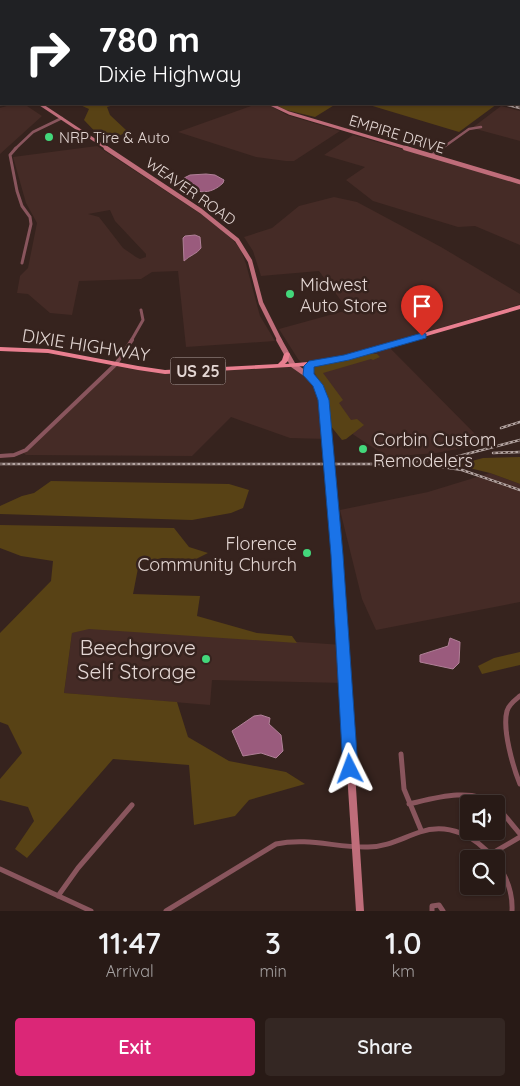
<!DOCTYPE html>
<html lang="en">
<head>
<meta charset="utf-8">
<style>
  :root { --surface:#281a16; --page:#342723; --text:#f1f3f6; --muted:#a5a1a1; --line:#443835; --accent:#db2777 }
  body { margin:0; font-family:Quicksand,sans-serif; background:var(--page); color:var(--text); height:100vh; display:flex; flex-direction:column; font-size:19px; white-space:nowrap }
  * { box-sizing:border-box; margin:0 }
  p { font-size:16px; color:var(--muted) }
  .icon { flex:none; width:28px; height:28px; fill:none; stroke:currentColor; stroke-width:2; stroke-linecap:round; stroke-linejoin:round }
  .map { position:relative; height:911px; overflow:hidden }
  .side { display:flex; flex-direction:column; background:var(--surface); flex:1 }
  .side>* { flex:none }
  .banner { position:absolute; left:0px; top:0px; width:520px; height:105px; box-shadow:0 1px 4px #0004,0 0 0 1px var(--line); background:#202124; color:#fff; overflow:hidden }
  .tools { position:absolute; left:460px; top:795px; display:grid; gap:10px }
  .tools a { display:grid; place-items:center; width:45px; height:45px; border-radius:5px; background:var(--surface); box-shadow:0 1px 4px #0004,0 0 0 1px var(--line); font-size:25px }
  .pin { position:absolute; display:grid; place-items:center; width:42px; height:42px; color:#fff; margin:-51px -21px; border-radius:50% 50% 50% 0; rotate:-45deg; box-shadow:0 0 5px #0007 }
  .pin .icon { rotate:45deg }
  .me { position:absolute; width:55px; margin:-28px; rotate:357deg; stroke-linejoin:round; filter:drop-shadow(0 0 4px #0008) }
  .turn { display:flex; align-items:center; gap:18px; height:105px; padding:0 15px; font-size:22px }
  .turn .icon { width:65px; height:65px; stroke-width:2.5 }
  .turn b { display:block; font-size:35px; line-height:42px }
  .eta { display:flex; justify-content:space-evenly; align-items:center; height:85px; text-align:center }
  .eta b { font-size:30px; font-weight:600; line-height:35px }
  .button { display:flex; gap:10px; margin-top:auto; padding:10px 15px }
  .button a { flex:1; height:58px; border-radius:5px; background:var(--accent); color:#fff; font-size:20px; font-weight:600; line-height:58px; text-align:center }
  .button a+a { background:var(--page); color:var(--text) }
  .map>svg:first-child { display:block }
  .built { fill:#452b26; fill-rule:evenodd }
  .green { fill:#584215 }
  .water { fill:#9a5b7d; stroke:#b08097 }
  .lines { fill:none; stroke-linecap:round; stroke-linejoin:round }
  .street-far3 { stroke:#89555d; stroke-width:2.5 }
  .street-far2 { stroke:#89555d; stroke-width:3 }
  .street-far1 { stroke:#89555d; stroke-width:4 }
  .street { stroke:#89555d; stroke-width:5 }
  .secondary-far3 { stroke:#bf6d7a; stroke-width:3 }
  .secondary-far2 { stroke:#bf6d7a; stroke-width:4.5 }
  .secondary-far1 { stroke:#bf6d7a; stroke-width:5.5 }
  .secondary { stroke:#bf6d7a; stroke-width:8 }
  .primary { fill:#e97f90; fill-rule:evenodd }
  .highway { fill:#f1a4ae; fill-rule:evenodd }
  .rail-casing { stroke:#b4a5a2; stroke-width:2.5 }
  .rail { stroke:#36231e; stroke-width:1; stroke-dasharray:2.5; stroke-linecap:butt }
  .route { fill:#1a73e8; stroke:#114b97 }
  .poi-dot { fill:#43d77b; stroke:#36231e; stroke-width:2 }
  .labels { text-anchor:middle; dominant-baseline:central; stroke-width:5; stroke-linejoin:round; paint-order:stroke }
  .far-street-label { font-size:15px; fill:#e3d6d3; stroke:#36231e }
  .far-poi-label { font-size:15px; fill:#e3d6d3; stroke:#36231e; text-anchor:start }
  .shield { fill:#36231e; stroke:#afa09d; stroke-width:1 }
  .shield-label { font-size:16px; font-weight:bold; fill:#e3d6d3 }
  .poi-label { font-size:18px; fill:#e3d6d3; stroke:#36231e; text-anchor:start }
  .street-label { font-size:18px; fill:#e3d6d3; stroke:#36231e }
  .near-poi-label { font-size:21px; fill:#e3d6d3; stroke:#36231e; text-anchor:end }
</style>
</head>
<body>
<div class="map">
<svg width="520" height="911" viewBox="0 0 520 911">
  <rect width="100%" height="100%" fill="#36231e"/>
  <!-- built -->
  <path class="built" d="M13,104h11l18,12 -42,38v-46z
    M257,104h10l20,11 53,16 -46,30h-8l-30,-4 -78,-25z
    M501,106l19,5v30l-48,-13z
    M353,135l167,48v62l-45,-19 -17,1 -85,-26 -27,-21 19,-13 -41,-12z
    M97,146l113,74 24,21 7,9 5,14 14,52 15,25 -89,6 -8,-76 -26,1 -11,7 -62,2 -7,34 -22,-2 -22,-19 -11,-1 3,-17 8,-8 9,-45 -11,-20 -13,-46zM110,210l5,11 31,33v3l-6,2 -4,-2 -13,-9 -24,-31 -11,-3z
    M334,197l23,5 84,45 79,47v10l-2,1 -132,39 99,100 -49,9 -49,4 -57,-38 -5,-31 -27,-29 -19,-30 69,-19 -29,-39 -58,5 -8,-25 -9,-14 28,-9 27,-22z
    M116,364l49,8 128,-7 25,20 9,54 -37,-1 -59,-21 -39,39 -166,-1 -4,-3z
    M490,473l30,11v118l-144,28 -14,-31 -22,-89 88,-18z
    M89,628l254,17 2,38 -133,-3 -2,25 -146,-12 8,-60z"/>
  <!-- green -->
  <path class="green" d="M78,104h39l-10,3 3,8 17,16 -14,9 -9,1 -20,-21 5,-11z
    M274,104h62l-21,13 -29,-7z
    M366,104h131l-38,28z
    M369,354h8l3,3 -7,3 -2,-1 -48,14 20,27 -4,3 12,17 6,-1 7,6 -18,14 -4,1 -12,-15 -6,-37 -12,-19 3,-2z
    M520,457v27l-30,-11 -33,-8 26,-7z
    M51,481l178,3 20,6 -6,18 -12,5 -39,7 -192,-6v-8l22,-10 12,-3z
    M0,525l174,3 15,19 19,6 -12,6 -34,-1 -23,5 -6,31 67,2 -3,20 60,17 35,3 5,7 -208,-14 -17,4 -8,60 113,9 11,35 41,24 57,11 19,12 -56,16 -14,16 -41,9 -5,-60 -76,-6 -86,99 -12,-9 19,-28 -6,-14 -28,-7v-21l22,-26 -14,-28 -8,-3v-89l51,-52 2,-20 -32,-5 -21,-8z
    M520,652v13l-38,9 -4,-8 16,-8z"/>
  <!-- water -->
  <path class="water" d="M206,174l9,1 9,5 -1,3c-12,12 -31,13 -39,-5l6,-3z
    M195,235l5,2 1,11c-4,6 -11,7 -17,13l-1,-23 2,-2z
    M450,638l10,4 -1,21 -6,6 -33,-7v-7l28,-9z
    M261,715l9,3 -1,6 12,11 2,16 -7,7 -15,-5 -18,3 -11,-25 22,-15z"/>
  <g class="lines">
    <!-- street-far3 -->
    <path class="street-far3" d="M15,149l18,-17 29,-14
      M441,149l28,-20 12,-2"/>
    <!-- street-far2 -->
    <path class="street-far2" d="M16,148l-6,7 7,36 5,15 8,11 1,7 -9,39
      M432,155l10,-7
      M131,341l12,-21 -2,-10"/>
    <!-- street-far1 -->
    <path class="street-far1" d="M0,456l14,-1 12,-5 90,-86 16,-24"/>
    <!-- street -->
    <path class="street" d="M520,696c-5,4 -11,8 -13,15 -5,18 6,56 13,73
      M401,754l3,35 17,41
      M409,804c26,-6 62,-17 86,0
      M496,805l24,29
      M491,854l29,-17
      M496,862c11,15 17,30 16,49
      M0,869l91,42
      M58,896l20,-28 54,-63
      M166,911l110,-67c32,-7 61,4 92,3 19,0 34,-9 52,-15 28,-10 56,4 74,27
      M432,911v-5l7,-1 4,6"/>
    <!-- secondary-far3 -->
    <path class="secondary-far3" d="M0,33l1,-2
      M0,69l1,2
      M40,104l68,45
      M270,104l19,9 121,36"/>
    <!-- secondary-far2 -->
    <path class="secondary-far2" d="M106,148l95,63 36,29 13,21 11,42 19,38
      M405,148l115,34"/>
    <!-- secondary-far1 -->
    <path class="secondary-far1" d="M279,340l14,25 20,14 8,12 6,41 12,158"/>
    <!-- secondary -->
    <path class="secondary" d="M339,588l21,323"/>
    <!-- primary -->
    <path class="primary" d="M520,305v4l-173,50 -33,6 -2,2 -1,8 -3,2 -3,-2 1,-9 -141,8 -27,-4 -90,-17 -48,-2v-4l48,2 90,17 27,4 113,-6 4,-4 2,-6 3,-2 3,2 -2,7 -3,3 23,-2 36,-6z"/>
    <!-- highway -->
    <path class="highway" d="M127,0h13l-3,1h-11z
      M152,0h13l-3,1h-11z
      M0,20h1v2h-1z"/>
    <defs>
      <path id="rail" d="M504,104l16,4
        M501,428l19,-6
        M493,453l27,-1
        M0,464h389l66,-7 65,-17
        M429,465l33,5 58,20"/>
    </defs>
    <!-- rail casing -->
    <use href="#rail" class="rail-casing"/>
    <!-- rail -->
    <use href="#rail" class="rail"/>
  </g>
  <!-- route -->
  <path class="route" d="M422,333l4,1v4l-77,22 -35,7v7l9,11 6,15 14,155 15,214 -2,5 -6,2 -5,-2 -2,-5 -12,-214 -13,-155 -5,-14 -10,-11 1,-9 5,-5 35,-6z"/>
  <!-- markers -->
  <g class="poi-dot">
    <circle cx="49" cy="137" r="5"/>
    <circle cx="290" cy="294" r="5"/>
    <circle cx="363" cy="449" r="5"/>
    <circle cx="307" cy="553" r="5"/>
    <circle cx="206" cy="659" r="5"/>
  </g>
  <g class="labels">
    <!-- far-street labels -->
    <g class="far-street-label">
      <text transform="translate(397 134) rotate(17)">EMPIRE DRIVE</text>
      <text transform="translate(191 191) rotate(35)">WEAVER ROAD</text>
    </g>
    <!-- far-poi labels -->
    <g class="far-poi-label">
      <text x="59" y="137">NRP Tire &amp; Auto</text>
    </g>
    <!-- shield labels -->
    <rect class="shield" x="170.5" y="357.5" width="55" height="27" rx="4"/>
    <g class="shield-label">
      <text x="198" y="371">US 25</text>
    </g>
    <!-- poi labels -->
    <g class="poi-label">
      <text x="300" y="284">Midwest<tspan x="300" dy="21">Auto Store</tspan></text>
      <text x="373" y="439">Corbin Custom<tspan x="373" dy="21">Remodelers</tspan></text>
      <text x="297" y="543" text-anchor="end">Florence<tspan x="297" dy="21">Community Church</tspan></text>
    </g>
    <!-- street labels -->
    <g class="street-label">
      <text transform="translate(86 345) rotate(9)">DIXIE HIGHWAY</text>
    </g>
    <!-- near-poi labels -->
    <g class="near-poi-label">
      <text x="196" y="647">Beechgrove<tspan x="196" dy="24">Self Storage</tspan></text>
    </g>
  </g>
</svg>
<div class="tools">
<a><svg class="icon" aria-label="sound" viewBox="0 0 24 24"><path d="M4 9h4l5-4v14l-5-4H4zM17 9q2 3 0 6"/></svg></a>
<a><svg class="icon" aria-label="search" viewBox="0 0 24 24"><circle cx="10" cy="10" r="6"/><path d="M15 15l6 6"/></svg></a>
</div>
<div class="pin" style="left:422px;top:336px;background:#d93025"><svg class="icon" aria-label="arrive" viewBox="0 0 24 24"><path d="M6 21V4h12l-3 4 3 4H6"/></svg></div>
<svg class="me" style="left:350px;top:769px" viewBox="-20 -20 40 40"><path d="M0-17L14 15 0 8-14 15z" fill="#1a73e8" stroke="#fff" stroke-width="4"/></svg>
<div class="banner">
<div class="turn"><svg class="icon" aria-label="right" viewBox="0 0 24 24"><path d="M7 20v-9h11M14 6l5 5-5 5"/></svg><div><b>780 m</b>Dixie Highway</div></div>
</div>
</div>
<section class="side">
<div class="eta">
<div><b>11:47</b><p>Arrival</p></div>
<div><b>3</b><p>min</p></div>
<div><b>1.0</b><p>km</p></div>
</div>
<div class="button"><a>Exit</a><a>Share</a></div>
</section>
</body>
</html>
